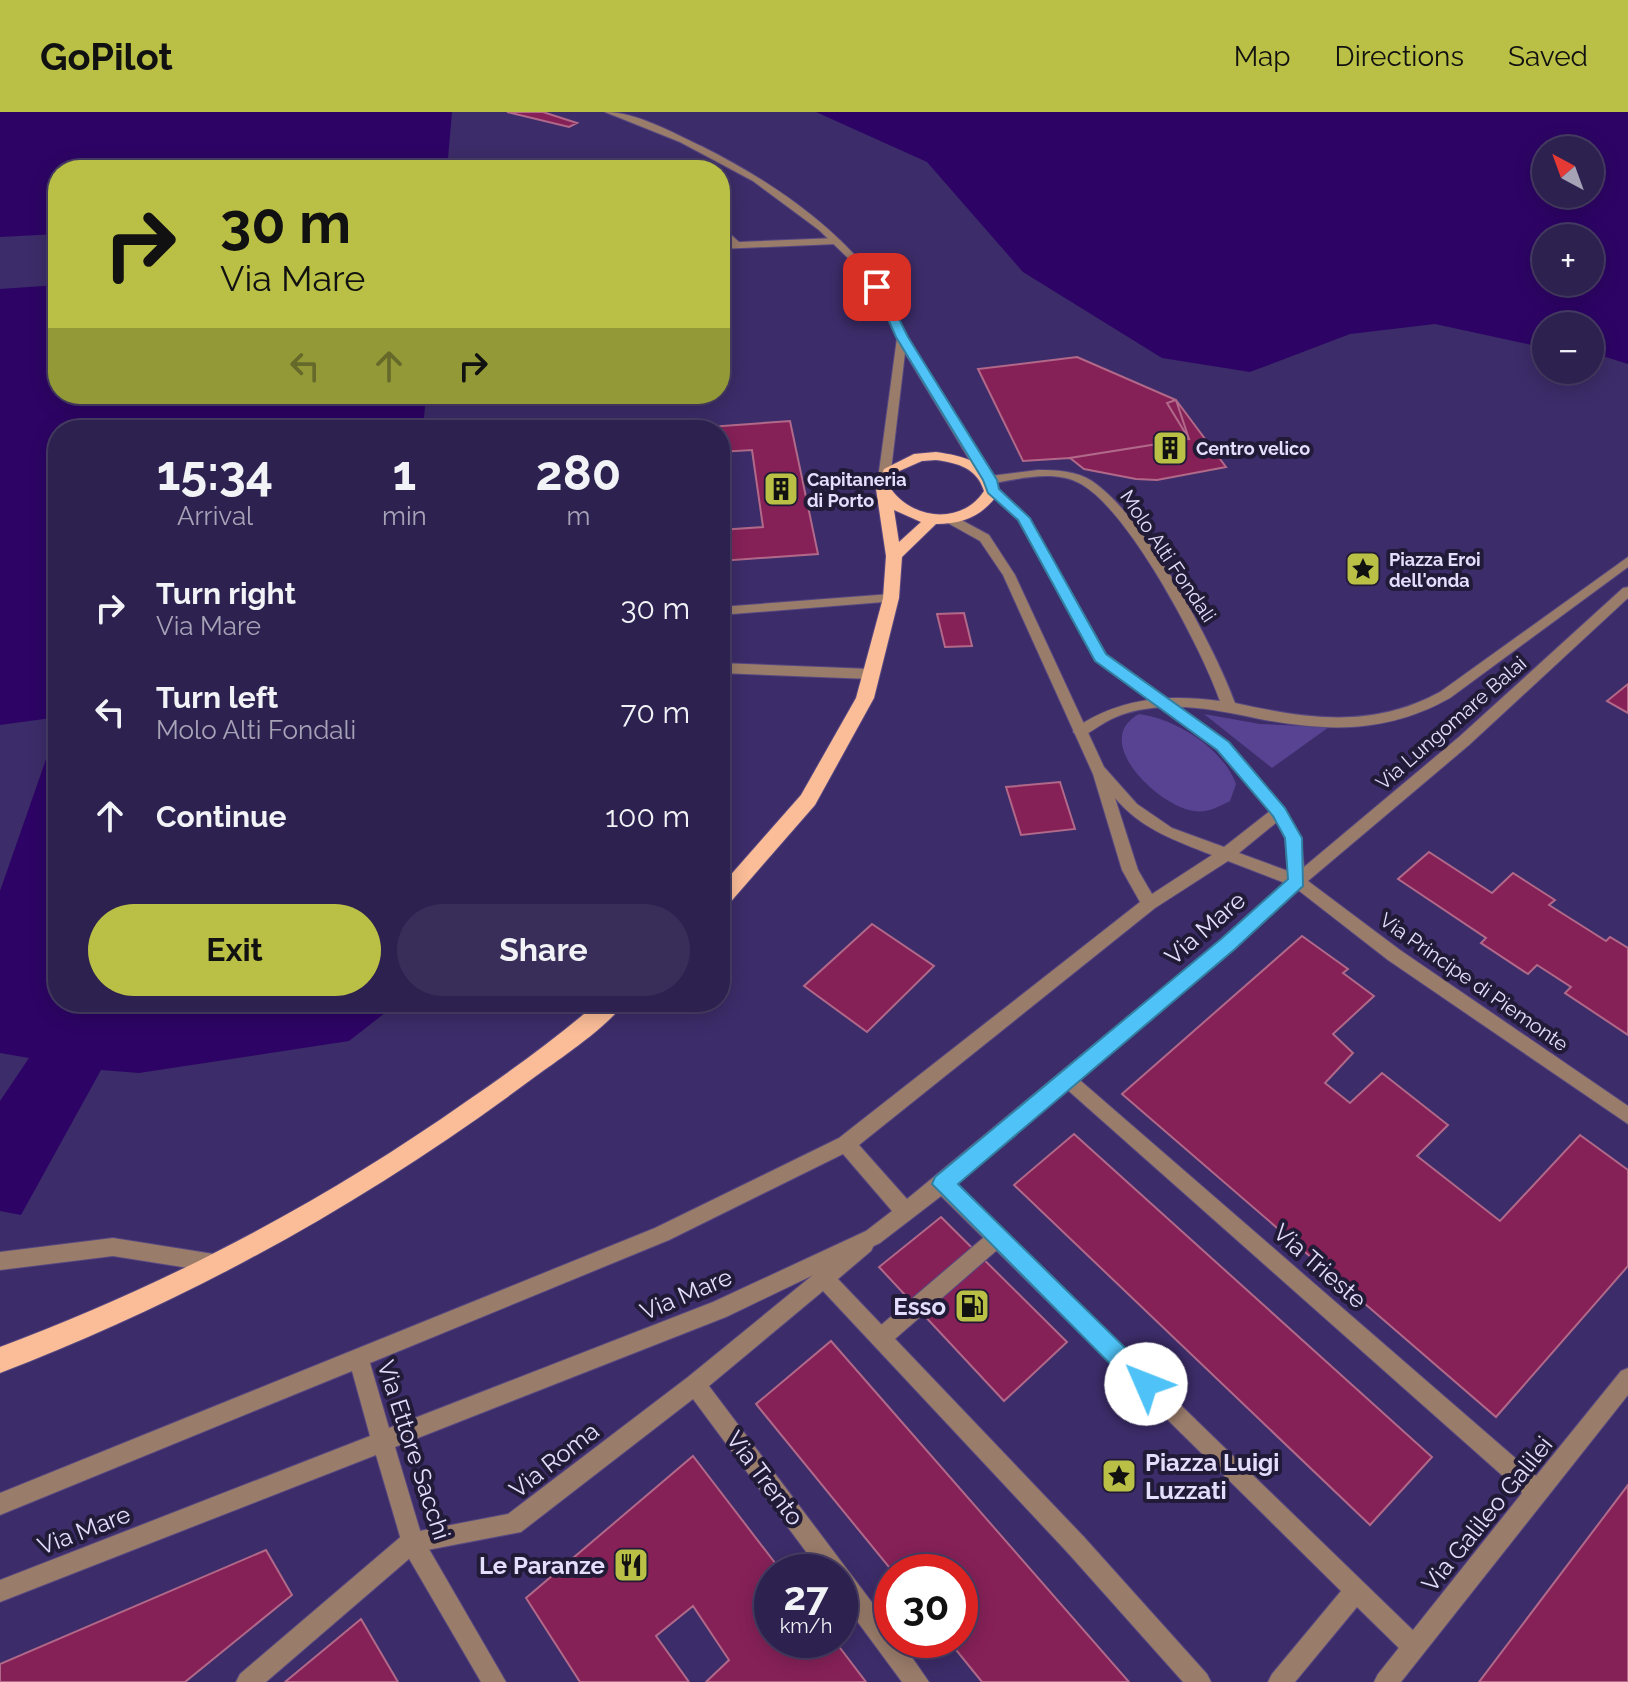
<!DOCTYPE html>
<html lang="en">
<head>
<meta charset="utf-8">
<style>
  :root { --surface:#2d214f; --page:#392e59; --text:#f1f3f6; --muted:#a7a3b7; --line:#483e66; --accent:#bac045 }
  body { margin:0; font-family:Raleway,sans-serif; background:var(--page); color:var(--text); height:100vh; display:flex; flex-direction:column; font-size:30px; white-space:nowrap }
  * { box-sizing:border-box; margin:0 }
  p { font-size:26px; color:var(--muted) }
  .icon { flex:none; width:44px; height:44px; fill:none; stroke:currentColor; stroke-width:2; stroke-linecap:round; stroke-linejoin:round }
  .map { position:relative; flex:1; overflow:hidden }
  .details { position:absolute; left:48px; top:308px; width:682px; height:592px; display:flex; flex-direction:column; background:var(--surface); border-radius:32px; box-shadow:0 4px 20px #0003,0 0 0 2px var(--line) }
  .details>* { flex:none }
  .top-card { position:absolute; left:48px; top:48px; width:682px; height:244px; border-radius:32px; box-shadow:0 4px 20px #0003,0 0 0 2px var(--line); background:#bac045; color:#111; overflow:hidden }
  .needle { width:52px; rotate:319deg }
  .tools { position:absolute; left:1532px; top:24px; display:grid; gap:16px }
  .tools a { display:grid; place-items:center; width:72px; height:72px; border-radius:50%; background:var(--surface); box-shadow:0 4px 20px #0003,0 0 0 2px var(--line); font-size:40px }
  .speed { position:absolute; left:754px; top:1442px; display:flex; gap:16px; font-size:40px; font-weight:700; text-align:center }
  .speed>* { display:grid; place-content:center; width:104px; height:104px; border-radius:50%; background:var(--surface); box-shadow:0 4px 20px #0003,0 0 0 2px var(--line); line-height:1 }
  .speed small { font-size:20px; font-weight:400 }
  .speed .limit { border:12px solid #d22; background:#fff; color:#111 }
  .pin { position:absolute; display:grid; place-items:center; width:68px; height:68px; color:#fff; margin:-34px; border-radius:16px; box-shadow:0 4px 12px #0006 }
  .me { position:absolute; width:88px; margin:-44px; rotate:314deg; stroke-linejoin:round; filter:drop-shadow(0 0 6px #0008) }
  .turn { display:flex; align-items:center; gap:28px; height:168px; padding:0 40px; font-size:36px }
  .turn .icon { width:104px; height:104px; stroke-width:2.5 }
  .turn b { display:block; font-size:56px; line-height:68px }
  .lanes { display:flex; align-items:center; height:76px; padding:0 40px; background:#0003; justify-content:center; gap:40px; direction:ltr }
  .lanes .off { opacity:.35 }
  .eta { display:flex; justify-content:space-evenly; align-items:center; height:136px; text-align:center }
  .eta b { font-size:48px; font-weight:700; line-height:56px }
  .cta { display:flex; gap:16px; margin-top:auto; padding:16px 40px }
  .cta a { flex:1; height:92px; border-radius:48px; background:var(--accent); color:#111; font-size:32px; font-weight:700; line-height:92px; text-align:center }
  .cta a+a { background:var(--page); color:var(--text) }
  ul { padding:0; list-style:none }
  li { display:flex; align-items:center; gap:24px; height:104px; padding:0 40px }
  li div { flex:1 }
  li b { display:block; font-size:30px }
  li em { font-style:normal }
  header { display:flex; align-items:center; gap:48px; box-sizing:border-box; height:112px; padding:0 40px; background:var(--accent); color:#111 }
  header strong { font-size:38px }
  nav { display:flex; gap:44px; margin-inline-start:auto; font-size:28px }
  .map>svg:first-child { display:block }
  .green { fill:#574392 }
  .water { fill:#2d0465; fill-rule:evenodd }
  .building { fill:#862158; stroke:#b16889; stroke-width:2 }
  .lines { fill:none; stroke-linecap:round; stroke-linejoin:round }
  .service-casing { stroke:#574881; stroke-width:2 }
  .pedestrian-casing { stroke:#574881; stroke-width:2 }
  .minor-casing { stroke:#574881; stroke-width:2 }
  .tertiary-casing { stroke:#574881; stroke-width:2 }
  .primary-casing { stroke:#574881; stroke-width:2 }
  .service { fill:#9a7c6a; fill-rule:evenodd }
  .pedestrian { fill:#9a7c6a; fill-rule:evenodd }
  .minor { fill:#9a7c6a; fill-rule:evenodd }
  .tertiary { fill:#9a7c6a; fill-rule:evenodd }
  .primary { fill:#fbbd98; fill-rule:evenodd }
  .route { fill:#4fc3f7; stroke:#337fa1; stroke-width:2 }
  .labels { text-anchor:middle; dominant-baseline:central; stroke-width:8; stroke-linejoin:round; paint-order:stroke }
  .far-poi-label { font-size:18px; font-weight:bold; fill:#e2defc; stroke:#211b37; text-anchor:start }
  .street-label { font-size:20px; fill:#e2defc; stroke:#211b37 }
  .near-street-label { font-size:24px; fill:#e2defc; stroke:#211b37 }
  .near-poi-label { font-size:24px; font-weight:bold; fill:#e2defc; stroke:#211b37; text-anchor:end }
</style>
</head>
<body>
<header>
<strong>GoPilot</strong>
<nav><a>Map</a><a>Directions</a><a>Saved</a></nav>
</header>
<div class="map">
<svg width="1628" height="1570" viewBox="0 0 1628 1570">
  <rect width="100%" height="100%" fill="#3c2c69"/>
  <!-- green -->
  <path class="green" d="M1139,602c37,5 84,34 97,70l-6,17c-12,6 -22,12 -36,10 -34,-4 -105,-70 -55,-97z
    M1204,602l56,10 69,3 -57,41z"/>
  <!-- water -->
  <path class="water" d="M0,0h452l-5,58h-389v64l-58,3z
    M816,0h812v252l-38,-12v-26h-44v22l-111,-24 -85,10 -100,38 -88,-14 -139,-86 -96,-110zM1546,38h44v44h-44zM1546,126h44v44h-44z
    M58,173v109h368l-3,36h-365v287l-58,8v-436z
    M58,613v277h341l-50,39 -210,32 -38,-3 -80,145 -21,-4v-110l29,-43 -29,-5v-162z"/>
  <!-- building -->
  <path class="building" d="M507,0h36l34,11 -8,4z
    M1077,245l99,43 13,39 -119,19 -47,3 -45,-92z
    M1176,288l50,67 -69,13 -21,-1 -52,-10 -14,-11 119,-19 -22,-36z
    M790,309l28,133 -98,7v-31l43,-3 -11,-77 -32,2v-22h-53z
    M964,501l8,33 -27,1 -8,-33z
    M1628,572v29l-21,-12z
    M1060,670l15,47 -54,6 -15,-48z
    M1429,740l63,41 21,-20 42,27 -6,5 57,36 4,-4 18,11v87l-63,-42 6,-6 -34,-22 -9,9 -47,-31 5,-5 -88,-59z
    M872,812l62,42 -67,66 -63,-46z
    M1302,824l46,33 -5,4 31,23 -41,38 20,19 -28,30 25,20 32,-30 66,52 -31,31 83,65 80,-86 48,35v96l-132,151 -374,-323z
    M1074,1022l358,323 -62,68 -356,-340z
    M941,1105l126,125 -63,59 -125,-134z
    M831,1229l298,341h-147l-34,-42h12v-68h-67l-137,-168z
    M693,1344l89,116h-10v68h62l32,42h-160l23,-22 -36,-54 -37,30 33,46h-109l-54,-84z
    M1628,1373v197h-149z
    M266,1438l26,45 -107,87h-185v-18z
    M361,1507l37,63h-113z"/>
  <g class="lines">
    <defs>
      <path id="service" d="M720,113l19,17 97,-4 5,3 -5,3 -116,5v-6h9l-9,-9z
        M1038,358c18,0 39,1 54,11 53,36 121,162 143,222 73,16 137,26 205,-11l188,-135v10l-178,131c-64,36 -124,34 -195,20 -34,-7 -68,-14 -103,-10 -18,2 -36,7 -51,17 -7,4 -13,9 -21,12l-7,-5 2,-4c45,-30 91,-34 145,-27 -19,-54 -90,-189 -139,-217 -26,-15 -63,-5 -91,0l-6,-4 6,-4z
        M891,482l7,4 -2,3 -176,14v-8z
        M720,551l151,6 7,5 -7,5 -151,-6z
        M997,1117l7,3 3,6 -3,6 -116,101 -7,3 -7,-3 -3,-7 3,-7 116,-99z
        M113,1126l107,17 7,2 3,7 -3,7 -7,2 -107,-17 -113,14v-18z"/>
      <path id="pedestrian" d="M1188,1303l7,4 227,220 4,8 -4,8 -8,4 -8,-4 -49,-48 -62,75h-27l4,-8 69,-83 -160,-158 -4,-7 4,-7z
        M1076,1422l8,3 123,137 4,8h-28l-115,-129 -3,-8 3,-8z"/>
      <path id="minor" d="M605,0c32,0 68,21 96,34 68,34 130,76 177,136 14,18 21,40 31,59 24,45 53,87 79,130l-2,3h-8l-2,-3 -71,-118 -15,126 -6,4 -4,-1 -2,-3 19,-141 -25,-50 -24,-30 -29,-28 -66,-49 -73,-39z
        M1068,960l6,3 462,401 85,-105 7,-3v27l-227,287h-27l4,-8 144,-181 -460,-408 -3,-5 3,-5z
        M942,1063l7,3 246,241 4,7 -4,7 -7,4 -7,-4 -246,-243 -2,-6 2,-6z
        M864,1124l7,3 3,6 -3,6 -33,28 246,258 3,8 -3,8 -8,3 -8,-3 -245,-262 -114,95 183,243v11h8l29,42h-27l-62,-84v-26h-19l-128,-173 -172,133 -104,20 -151,130h-30l4,-8 164,-140 104,-20 180,-137 169,-138z"/>
      <path id="tertiary" d="M992,375l37,31 77,136 122,88 56,66 17,30 3,29 155,-130 164,-149 5,-1v11l-159,147 -161,136 92,69 228,156v18l-240,-164 -90,-70 -64,59 -285,241 -69,53 -154,74 -331,130 27,90 84,145h-25l-77,-132 -28,-95 -376,147v-22l370,-144 -18,-65 -352,144v-22l655,-265 184,-90 301,-236 -18,-32 -29,-96 -90,-199 -23,-34 -34,-19v-6h8l35,19 26,40 89,192 33,37 35,24 52,19 46,-36 -52,-61 -122,-90 -78,-140 -32,-29zM1115,686c26,31 61,43 97,57l-60,39 -14,-24zM1277,710l8,16 3,33 -49,-18zM1228,749l57,22 -63,56 -315,260 -48,-54 296,-237zM843,1042l49,57 -26,20 -153,71 -324,126 -19,-65 299,-123z"/>
      <path id="primary" d="M936,340c28,4 53,10 64,39 -16,24 -35,33 -64,33l-34,33 -3,41 -25,100 -59,107 -88,101 -7,2v-21l81,-92 55,-97 27,-100 3,-42 -10,-67 8,-20 30,-15zM936,348c22,3 41,8 48,31 -22,34 -71,29 -93,-2l6,-17 25,-11zM894,398l27,12 -22,20z
        M598,890h26c-12,22 -66,58 -88,74 -166,124 -343,223 -536,297v-26c166,-62 322,-144 467,-246 45,-31 90,-63 131,-99z"/>
    </defs>
    <!-- service casing -->
    <use href="#service" class="service-casing"/>
    <!-- pedestrian casing -->
    <use href="#pedestrian" class="pedestrian-casing"/>
    <!-- minor casing -->
    <use href="#minor" class="minor-casing"/>
    <!-- tertiary casing -->
    <use href="#tertiary" class="tertiary-casing"/>
    <!-- primary casing -->
    <use href="#primary" class="primary-casing"/>
    <!-- service -->
    <use href="#service" class="service"/>
    <!-- pedestrian -->
    <use href="#pedestrian" class="pedestrian"/>
    <!-- minor -->
    <use href="#minor" class="minor"/>
    <!-- tertiary -->
    <use href="#tertiary" class="tertiary"/>
    <!-- primary -->
    <use href="#primary" class="primary"/>
  </g>
  <!-- route -->
  <path class="route" d="M873,173l10,2 25,50 89,143 2,9 31,29 76,136 123,88 56,66 17,30 1,48 -68,63 -277,235 196,192 4,8 -4,8 -8,4 -8,-4 -206,-208 3,-7 286,-238 67,-60 -3,-41 -12,-22 -56,-66 -122,-89 -77,-141 -30,-27 -5,-13 -87,-143z"/>
  <!-- icons -->
  <defs>
    <symbol id="building-square" viewBox="-11 -11 22 22"><rect x="-9" y="-9" width="18" height="18" rx="4" fill="#bac045" stroke="#211b37"/><path d="M-4-6H4V6H1V3H-1V6H-4ZM-2.5-4.3h1.7v1.8h-1.7ZM.8-4.3h1.7v1.8H.8ZM-2.5-1h1.7V.8h-1.7ZM.8-1h1.7V.8H.8Z" fill="#111"/></symbol>
    <symbol id="sight-square" viewBox="-11 -11 22 22"><rect x="-9" y="-9" width="18" height="18" rx="4" fill="#bac045" stroke="#211b37"/><path d="M0-6L1.8-2.2L6-1.7L2.9 1.2L3.7 5.4L0 3.3L-3.7 5.4L-2.9 1.2L-6-1.7L-1.8-2.2Z" fill="#111"/></symbol>
    <symbol id="fuel-square" viewBox="-11 -11 22 22"><rect x="-9" y="-9" width="18" height="18" rx="4" fill="#bac045" stroke="#211b37"/><path d="M-5.5-6h7V0h2V4h1.3V-2.5L3-4.5l.8-.8L6-3V5H2.5V1h-1V6h-7ZM-4.2-4.7v3.2H.2V-4.7Z" fill="#111"/></symbol>
    <symbol id="restaurant-square" viewBox="-11 -11 22 22"><rect x="-9" y="-9" width="18" height="18" rx="4" fill="#bac045" stroke="#211b37"/><path d="M-5-6h1v4h1v-4h1v4h1v-4h1v5L-1.5 .5V6h-2V.5L-5-1ZM5-6V6H3V1.5H1.5Q1.5-4 5-6Z" fill="#111"/></symbol>
  </defs>
  <g fill-rule="evenodd">
    <use href="#building-square" x="1150" y="316" width="40" height="40"/>
    <use href="#building-square" x="761" y="357" width="40" height="40"/>
    <use href="#sight-square" x="1343" y="437" width="40" height="40"/>
    <use href="#fuel-square" x="952" y="1174" width="40" height="40"/>
    <use href="#sight-square" x="1099" y="1344" width="40" height="40"/>
    <use href="#restaurant-square" x="611" y="1433" width="40" height="40"/>
  </g>
  <g class="labels">
    <!-- far-poi labels -->
    <g class="far-poi-label">
      <text x="1196" y="336">Centro velico</text>
      <text x="807" y="367">Capitaneria<tspan x="807" dy="21">di Porto</tspan></text>
      <text x="1389" y="447">Piazza Eroi<tspan x="1389" dy="21">dell'onda</tspan></text>
    </g>
    <!-- street labels -->
    <g class="street-label">
      <text transform="translate(1168 444) rotate(56)">Molo Alti Fondali</text>
      <text transform="translate(1451 611) rotate(-41)">Via Lungomare Balai</text>
      <text transform="translate(1474 870) rotate(35)">Via Principe di Piemonte</text>
    </g>
    <!-- near-street labels -->
    <g class="near-street-label">
      <text transform="translate(1205 816) rotate(-41)">Via Mare</text>
      <text transform="translate(1320 1154) rotate(41)">Via Trieste</text>
      <text transform="translate(686 1182) rotate(-23)">Via Mare</text>
      <text transform="translate(414 1338) rotate(72)">Via Ettore Sacchi</text>
      <text transform="translate(554 1348) rotate(-38)">Via Roma</text>
      <text transform="translate(765 1366) rotate(53)">Via Trento</text>
      <text transform="translate(1487 1402) rotate(-51)">Via Galileo Galilei</text>
      <text transform="translate(84 1418) rotate(-21)">Via Mare</text>
    </g>
    <!-- near-poi labels -->
    <g class="near-poi-label">
      <text x="946" y="1194">Esso</text>
      <text x="1145" y="1350" text-anchor="start">Piazza Luigi<tspan x="1145" dy="28">Luzzati</tspan></text>
      <text x="605" y="1453">Le Paranze</text>
    </g>
  </g>
</svg>
<div class="tools">
<a><svg class="needle" viewBox="-14 -14 28 28"><path d="M0-13l5 13h-10z" fill="#e53935"/><path d="M0 13l5-13h-10z" fill="#a7a3b7"/></svg></a>
<a>+</a>
<a>−</a>
</div>
<div class="speed"><div>27<small>km/h</small></div><div class="limit">30</div></div>
<div class="pin" style="left:877px;top:175px;background:#d93025"><svg class="icon" aria-label="arrive" viewBox="0 0 24 24"><path d="M6 21V4h12l-3 4 3 4H6"/></svg></div>
<svg class="me" style="left:1146px;top:1272px" viewBox="-20 -20 40 40"><circle r="19" fill="#fff"/><path d="M0-13L10 11 0 6-10 11z" fill="#4fc3f7"/></svg>
<div class="top-card">
<div class="turn"><svg class="icon" aria-label="right" viewBox="0 0 24 24"><path d="M7 20v-9h11M14 6l5 5-5 5"/></svg><div><b>30 m</b>Via Mare</div></div>
<div class="lanes"><svg class="icon off" aria-label="left" viewBox="0 0 24 24"><path d="M17 20v-9H6M10 6l-5 5 5 5"/></svg><svg class="icon off" aria-label="ahead" viewBox="0 0 24 24"><path d="M12 20V5M6 11l6-6 6 6"/></svg><svg class="icon" aria-label="right" viewBox="0 0 24 24"><path d="M7 20v-9h11M14 6l5 5-5 5"/></svg></div>
</div>
<section class="details">
<div class="eta">
<div><b>15:34</b><p>Arrival</p></div>
<div><b>1</b><p>min</p></div>
<div><b>280</b><p>m</p></div>
</div>
<ul>
<li><svg class="icon" aria-label="right" viewBox="0 0 24 24"><path d="M7 20v-9h11M14 6l5 5-5 5"/></svg><div><b>Turn right</b><p>Via Mare</p></div><em>30 m</em></li>
<li><svg class="icon" aria-label="left" viewBox="0 0 24 24"><path d="M17 20v-9H6M10 6l-5 5 5 5"/></svg><div><b>Turn left</b><p>Molo Alti Fondali</p></div><em>70 m</em></li>
<li><svg class="icon" aria-label="ahead" viewBox="0 0 24 24"><path d="M12 20V5M6 11l6-6 6 6"/></svg><div><b>Continue</b></div><em>100 m</em></li>
</ul>
<div class="cta"><a>Exit</a><a>Share</a></div>
</section>
</div>
</body>
</html>
